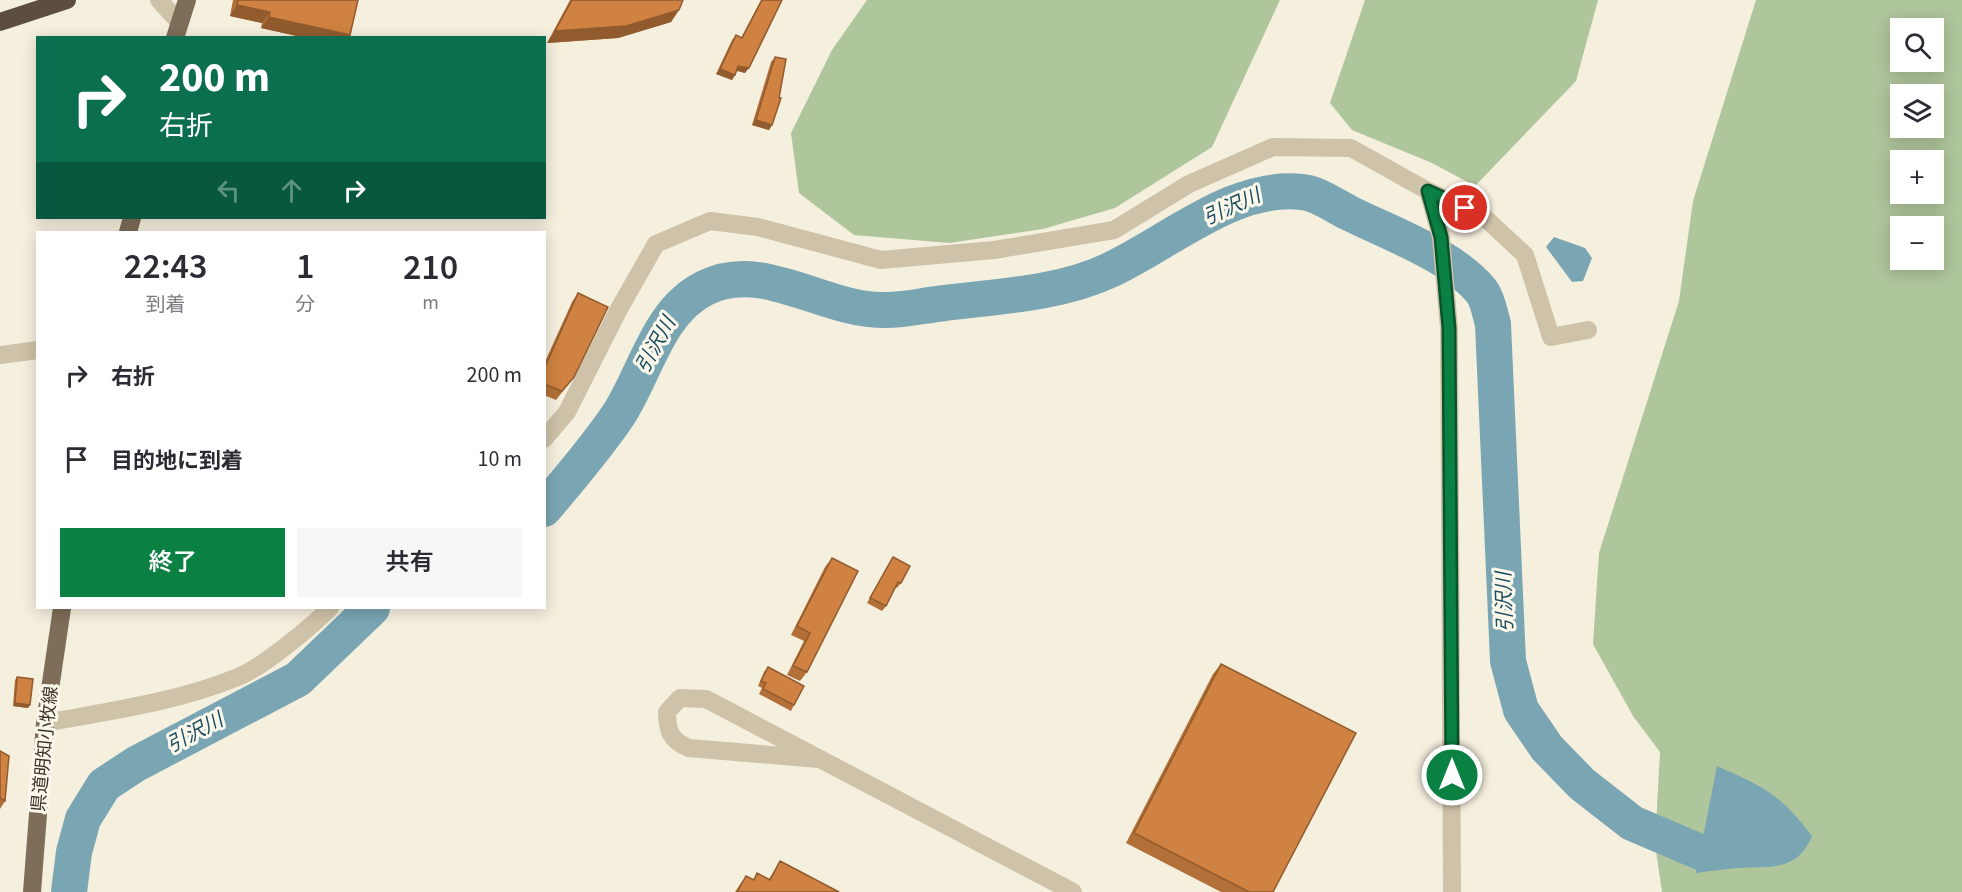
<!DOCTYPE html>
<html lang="ja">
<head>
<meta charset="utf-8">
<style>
  :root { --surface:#fff; --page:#f7f7f7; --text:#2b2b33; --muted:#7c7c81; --accent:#0b8043 }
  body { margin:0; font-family:"Source Sans 3","Noto Sans JP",sans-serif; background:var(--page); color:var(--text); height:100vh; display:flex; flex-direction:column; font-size:22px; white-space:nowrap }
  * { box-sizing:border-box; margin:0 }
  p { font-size:20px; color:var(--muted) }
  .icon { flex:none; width:33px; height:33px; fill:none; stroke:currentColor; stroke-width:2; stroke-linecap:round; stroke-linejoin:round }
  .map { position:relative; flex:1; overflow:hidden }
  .drawer { position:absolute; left:36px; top:231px; width:510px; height:378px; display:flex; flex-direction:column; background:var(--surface); border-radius:0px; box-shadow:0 3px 15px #0003 }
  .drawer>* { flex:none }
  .guide { position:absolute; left:36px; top:36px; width:510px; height:183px; border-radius:0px; box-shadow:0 3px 15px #0003; background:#0b6e4f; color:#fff; overflow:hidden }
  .tools { position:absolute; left:1890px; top:18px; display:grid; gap:12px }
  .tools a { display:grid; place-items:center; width:54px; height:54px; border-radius:0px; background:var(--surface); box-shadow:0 3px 15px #0003; font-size:30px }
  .pin { position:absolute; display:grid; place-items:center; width:51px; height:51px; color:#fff; margin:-26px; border:3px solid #fff; border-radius:50%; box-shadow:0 2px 6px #0007 }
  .me { position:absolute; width:66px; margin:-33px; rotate:0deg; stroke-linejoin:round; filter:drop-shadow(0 0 4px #0008) }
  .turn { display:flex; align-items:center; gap:21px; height:126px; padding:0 24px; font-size:27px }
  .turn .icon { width:78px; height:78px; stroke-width:2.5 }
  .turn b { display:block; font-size:42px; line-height:51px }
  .lanes { display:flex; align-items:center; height:57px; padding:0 24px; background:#0003; justify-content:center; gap:30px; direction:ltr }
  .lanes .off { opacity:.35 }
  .eta { display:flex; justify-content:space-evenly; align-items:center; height:102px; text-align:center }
  .eta b { font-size:36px; font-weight:600; line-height:42px }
  .cta { display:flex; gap:12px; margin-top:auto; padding:12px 24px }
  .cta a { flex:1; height:69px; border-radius:0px; background:var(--accent); color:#fff; font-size:24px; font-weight:600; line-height:69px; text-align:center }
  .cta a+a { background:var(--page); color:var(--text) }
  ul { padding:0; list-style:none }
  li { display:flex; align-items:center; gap:18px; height:84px; padding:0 24px }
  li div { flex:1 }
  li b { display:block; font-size:22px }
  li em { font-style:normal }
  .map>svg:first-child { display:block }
  .green { fill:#afc59c; fill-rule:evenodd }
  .water { fill:#7aa6b4 }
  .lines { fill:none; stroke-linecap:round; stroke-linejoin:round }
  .river { stroke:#7aa6b4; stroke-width:36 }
  .minor { stroke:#cec2a8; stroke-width:18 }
  .major { stroke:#7e6d59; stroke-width:18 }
  .highway { stroke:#5c4e3f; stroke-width:18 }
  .wall { fill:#b27038 }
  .shaded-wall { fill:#915b2e }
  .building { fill:#cf8241; stroke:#915b2e; stroke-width:1.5 }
  .route-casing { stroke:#07532c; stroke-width:15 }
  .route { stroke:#0b8043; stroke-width:10 }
  .labels { text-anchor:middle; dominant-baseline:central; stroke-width:6; stroke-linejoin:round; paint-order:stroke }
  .street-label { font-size:18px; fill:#3b3229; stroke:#fbf7eb }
  .water-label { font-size:20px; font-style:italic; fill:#1b4d60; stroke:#fbf7eb }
</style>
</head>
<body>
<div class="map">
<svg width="1962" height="892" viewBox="0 0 1962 892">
  <rect width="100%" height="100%" fill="#f5efde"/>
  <!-- green -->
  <path class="green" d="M867,0h413l-68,147 -97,61 -72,21 -94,14 -95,-8 -55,-42 -8,-60 41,-83z
    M1365,0h233l-22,81 -101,105 -43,-23 -80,-33 -22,-27z
    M1756,0h206v892h-300l-7,-48 5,-92 -27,-36 -40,-72 6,-91 80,-252 14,-100zM1900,28h34v34h-34zM1900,94h34v34h-34zM1900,160h34v34h-34zM1900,226h34v34h-34z"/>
  <!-- water -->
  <path class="water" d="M1554,237l31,11 7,10 -9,23 -11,1 -26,-35z
    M1717,766c47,21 63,28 95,70 -15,36 -41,30 -74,32 -14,1 -28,3 -42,5z"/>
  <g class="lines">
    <!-- river -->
    <path class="river" d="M544,509c26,-31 53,-62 75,-95 27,-42 39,-103 86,-126 57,-29 118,22 177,22 21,1 43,-5 63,-7 54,-7 113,-9 163,-32 61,-28 125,-87 194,-79 15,1 33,14 47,21 40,20 105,43 133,79 6,8 8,22 11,32l15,337 13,49 26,38 35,36 50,39 68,29
      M69,892l5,-40 9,-33 21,-34 32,-21 162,-85 74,-71"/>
    <!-- minor -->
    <path class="minor" d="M159,0l20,22
      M1428,191l13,46 8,91 3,564
      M0,355l38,-5
      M544,439l23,-27 52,-103 37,-65 54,-23 48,6 123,33 113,-10 120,-20 75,-46 84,-37 78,1 77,43 56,26 41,38 26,82 37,-7
      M45,723c65,-12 132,-21 193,-46 25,-10 73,-50 92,-69
      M819,759l-130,-11c-18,-7 -22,-17 -22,-36l13,-14 26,1 367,193"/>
    <!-- major -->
    <path class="major" d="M175,38l12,-38
      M128,232l4,-14
      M32,892l13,-169 17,-115"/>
    <!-- highway -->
    <path class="highway" d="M0,22l67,-22"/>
  </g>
  <!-- wall -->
  <path class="wall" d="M233,0h125l-8,35 -2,3h-42l-45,-10 1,-5 -32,-7z
    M570,0h113l-4,10 -8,12 -53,16 -71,5z
    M761,0h21l-37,73 -8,-2 -5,9 -16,-6 16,-34 4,-5 5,3z
    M775,57l-3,68 -3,5 -17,-5 19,-63z
    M578,293l-4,84 -18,23 -12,-5v-31l28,-62z
    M893,557l8,26 -4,5 -2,-1 -9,19 -4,5 -15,-8z
    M832,558l-25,114 -7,9 -13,-6 17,-34 -13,-6 34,-68z
    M1221,664l52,228h-52l-95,-49 87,-169z
    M768,667l26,38 -3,6 -32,-17 3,-6 -4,-2 6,-14z
    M17,677l11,31 -15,-2 2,-26z
    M0,751l5,50 -5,8z
    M780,861l59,31h-104l8,-12h10l4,-7 12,6z"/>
  <!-- shaded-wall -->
  <path class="shaded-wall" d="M237,5l33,7 -8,11 -32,-7z
    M679,10l-8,12 -53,16 -71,5 8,-12z
    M269,17l81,18 -2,3h-42l-45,-10z
    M738,66l11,2 -4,5 -10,-3z
    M720,69l15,6 -3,5 -16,-6z
    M756,120l16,5 -3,5 -17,-5z
    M15,703l15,2 -2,3 -15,-2z"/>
  <!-- building -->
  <path class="building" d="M238,0h120l-8,35 -81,-18 1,-5 -33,-7z
    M572,0h111l-4,10 -53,16 -71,5z
    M762,0h20l-33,68 -11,-2 -3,9 -15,-6 16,-34 6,3z
    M775,57l11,2 -7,39h2l-9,27 -16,-5z
    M578,293l30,14 -34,70 -12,14 -18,-7v-15z
    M893,557l17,9 -9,17 -3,-1 -12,24 -16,-8z
    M832,558l26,13 -51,101 -14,-6 17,-33 -13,-7z
    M1221,664l135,69 -83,159h-24l-115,-59z
    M768,667l36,19 -10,19 -31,-16 3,-6 -5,-2z
    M17,677l16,2 -3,26 -15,-2z
    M0,751l9,5 -4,45 -5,-3z
    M780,861l59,31h-102l9,-16 8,4 3,-7 13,7z"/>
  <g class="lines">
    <defs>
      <path id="route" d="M1452,775l-3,-447 -8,-91 -13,-46 37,17"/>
    </defs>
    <!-- route casing -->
    <use href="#route" class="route-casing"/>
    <!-- route -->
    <use href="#route" class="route"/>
  </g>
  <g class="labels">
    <!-- street labels -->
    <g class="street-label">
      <text transform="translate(45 749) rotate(-84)">県道明知小牧線</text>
    </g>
    <!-- water labels -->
    <g class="water-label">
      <text transform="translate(1232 207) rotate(-24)">引沢川</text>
      <text transform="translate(656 345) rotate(-61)">引沢川</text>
      <text transform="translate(1505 602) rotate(-92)">引沢川</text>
      <text transform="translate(195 733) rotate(-28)">引沢川</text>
    </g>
  </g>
</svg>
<div class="tools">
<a><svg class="icon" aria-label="search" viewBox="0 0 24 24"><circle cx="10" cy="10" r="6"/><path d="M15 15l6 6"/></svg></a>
<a><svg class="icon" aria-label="layers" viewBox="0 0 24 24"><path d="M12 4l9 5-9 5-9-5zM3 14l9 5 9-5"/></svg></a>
<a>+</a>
<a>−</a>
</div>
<div class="pin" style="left:1465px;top:208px;background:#d93025"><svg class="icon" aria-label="arrive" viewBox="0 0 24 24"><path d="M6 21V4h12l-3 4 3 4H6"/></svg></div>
<svg class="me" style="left:1452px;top:775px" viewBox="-20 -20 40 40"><circle r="17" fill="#0b8043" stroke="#fff" stroke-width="3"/><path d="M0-11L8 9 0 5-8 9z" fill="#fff"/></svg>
<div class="guide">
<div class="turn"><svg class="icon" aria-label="right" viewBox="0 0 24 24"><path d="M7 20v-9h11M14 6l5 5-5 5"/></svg><div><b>200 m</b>右折</div></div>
<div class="lanes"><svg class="icon off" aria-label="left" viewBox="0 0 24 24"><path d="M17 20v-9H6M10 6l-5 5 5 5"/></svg><svg class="icon off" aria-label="ahead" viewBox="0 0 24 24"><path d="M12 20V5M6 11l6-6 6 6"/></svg><svg class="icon" aria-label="right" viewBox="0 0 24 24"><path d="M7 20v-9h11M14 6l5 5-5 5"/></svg></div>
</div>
<section class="drawer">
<div class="eta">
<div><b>22:43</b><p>到着</p></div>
<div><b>1</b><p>分</p></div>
<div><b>210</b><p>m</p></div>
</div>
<ul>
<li><svg class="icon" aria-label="right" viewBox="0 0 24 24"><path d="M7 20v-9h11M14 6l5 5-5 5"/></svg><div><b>右折</b></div><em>200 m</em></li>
<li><svg class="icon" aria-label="arrive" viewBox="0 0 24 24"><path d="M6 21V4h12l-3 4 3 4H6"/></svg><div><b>目的地に到着</b></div><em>10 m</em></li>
</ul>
<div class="cta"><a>終了</a><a>共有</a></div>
</section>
</div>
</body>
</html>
